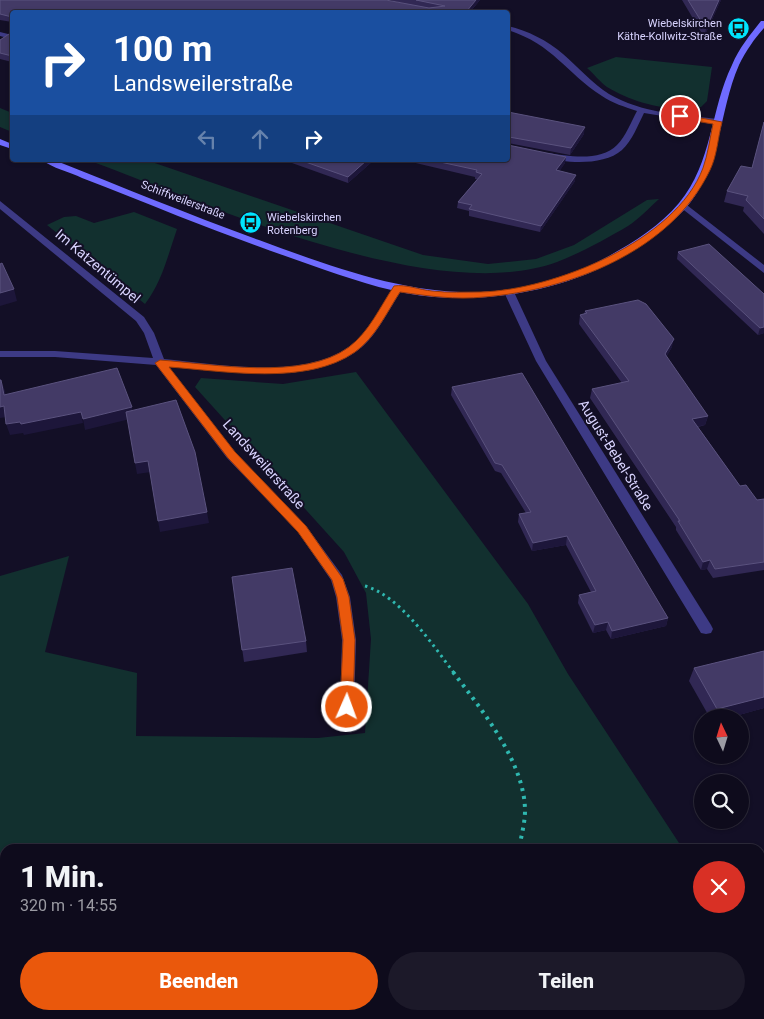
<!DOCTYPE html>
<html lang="de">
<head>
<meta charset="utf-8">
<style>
  :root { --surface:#0e0b1c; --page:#1c1929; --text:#f1f3f6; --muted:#9b9ba3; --line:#2e2b3b; --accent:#ea580c }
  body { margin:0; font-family:Roboto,sans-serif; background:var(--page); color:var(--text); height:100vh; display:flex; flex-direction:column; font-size:19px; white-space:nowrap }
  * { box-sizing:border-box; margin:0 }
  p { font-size:16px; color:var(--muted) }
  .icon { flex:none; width:28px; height:28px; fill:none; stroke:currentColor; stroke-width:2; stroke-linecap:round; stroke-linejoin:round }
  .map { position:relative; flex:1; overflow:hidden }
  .panel { position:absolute; left:0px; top:844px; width:765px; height:176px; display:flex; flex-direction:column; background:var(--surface); border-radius:15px 15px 0 0; box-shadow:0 1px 4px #0004,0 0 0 1px var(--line) }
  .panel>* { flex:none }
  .guide { position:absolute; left:10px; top:10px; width:500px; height:152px; border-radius:5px; box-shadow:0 1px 4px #0004,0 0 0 1px var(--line); background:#1a4fa0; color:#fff; overflow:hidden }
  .needle { width:32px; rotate:356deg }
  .buttons { position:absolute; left:694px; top:709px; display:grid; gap:10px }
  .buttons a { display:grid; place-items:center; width:55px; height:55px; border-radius:50%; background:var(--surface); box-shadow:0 1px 4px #0004,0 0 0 1px var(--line); font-size:25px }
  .pin { position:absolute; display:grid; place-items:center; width:42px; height:42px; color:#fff; margin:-21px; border:2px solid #fff; border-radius:50%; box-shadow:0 1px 5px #0007 }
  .me { position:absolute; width:55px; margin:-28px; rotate:2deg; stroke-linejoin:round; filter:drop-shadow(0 0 4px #0008) }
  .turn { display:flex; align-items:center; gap:18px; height:105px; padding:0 20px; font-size:22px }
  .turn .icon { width:65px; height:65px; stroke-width:2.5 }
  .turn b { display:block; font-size:35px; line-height:42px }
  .lanes { display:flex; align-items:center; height:48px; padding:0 20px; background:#0003; justify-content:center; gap:25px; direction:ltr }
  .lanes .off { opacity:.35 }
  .round { display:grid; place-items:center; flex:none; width:52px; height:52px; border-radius:26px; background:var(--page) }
  .head { display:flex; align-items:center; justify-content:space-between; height:85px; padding:0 20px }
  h1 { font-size:30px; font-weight:800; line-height:38px }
  .primary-button { display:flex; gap:10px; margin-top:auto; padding:10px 20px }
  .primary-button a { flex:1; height:58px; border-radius:30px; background:var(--accent); color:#fff; font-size:20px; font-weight:800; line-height:58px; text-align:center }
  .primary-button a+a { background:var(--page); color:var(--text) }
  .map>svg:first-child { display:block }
  .green { fill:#12302f }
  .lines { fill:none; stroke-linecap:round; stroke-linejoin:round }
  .path-far1 { stroke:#2fb8b0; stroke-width:3; stroke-dasharray:2.5 4; stroke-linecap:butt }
  .path { stroke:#2fb8b0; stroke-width:4; stroke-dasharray:3 5; stroke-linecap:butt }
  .street { fill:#3d3a85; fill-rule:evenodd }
  .secondary { fill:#6f6bff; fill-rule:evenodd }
  .wall { fill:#312854 }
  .shaded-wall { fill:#1d163a }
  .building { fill:#433a66; stroke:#5a527e }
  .route { fill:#ea580c; stroke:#983908 }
  .labels { text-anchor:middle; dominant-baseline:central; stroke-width:4; stroke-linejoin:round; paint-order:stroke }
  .far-poi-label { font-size:11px; fill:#d9d4ff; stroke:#130f26; text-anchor:end }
  .far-street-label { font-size:11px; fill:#d9d4ff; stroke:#130f26 }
  .street-label { font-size:14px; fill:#d9d4ff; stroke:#130f26 }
</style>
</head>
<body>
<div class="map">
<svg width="764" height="1019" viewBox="0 0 764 1019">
  <rect width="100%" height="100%" fill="#130f26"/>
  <!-- green -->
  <path class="green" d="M616,57l96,10 -5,34 -6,6c-29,6 -68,-4 -94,-20 -7,-5 -13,-13 -20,-19z
    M0,108l12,5v19l-12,-5z
    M88,160h58l277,95 65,9 48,-5 38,-14 73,-45 12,-1c-10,9 -20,20 -31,27 -22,13 -48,27 -71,36 -123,45 -350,-58 -469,-102z
    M134,212l43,17c-9,26 -15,53 -32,75l-98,-79 17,-8 12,-1 18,7z
    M356,372l172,232 40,70 113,172 6,3h-682v166h707l2,4h-714v-443l69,-20 -24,96 92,21 -1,63 182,2 47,-5 6,-94 -5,-46 -22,-41 -149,-165 6,-9 82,6z"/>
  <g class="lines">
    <!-- path-far1 -->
    <path class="path-far1" d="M365,586c34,9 68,59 89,87"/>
    <!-- path -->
    <path class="path" d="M453,672c28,37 72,90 72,139 0,12 -4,26 -6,38
      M449,1019l2,-4"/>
    <!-- street -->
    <path class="street" d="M508,26c20,5 39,14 55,28 15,13 29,29 46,40 32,19 73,21 109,25l4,3 -4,3 -74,-12c-6,12 -12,28 -22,37 -18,16 -55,13 -77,8l-1,-2 4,-3c20,3 53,9 69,-8 9,-9 14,-23 20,-34 -12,-4 -25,-8 -35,-15 -37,-24 -48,-51 -94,-66z
      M0,32l12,3v4l-12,-3z
      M0,201l144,116 10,16 10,26c56,5 145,23 191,-17 17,-15 27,-38 39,-56h8l1,2c-13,19 -24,44 -41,59 -49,41 -136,24 -194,19l67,86 71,74 36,49 8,22 6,43 -2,67 -2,4 -5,2 -5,-2 -2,-4 2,-67 -6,-43 -5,-17 -33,-48 -71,-74 -71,-93 -101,-8h-55v-6h55l98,7 -9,-25 -8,-12 -136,-112z
      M683,202l81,63v8l-84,-66v-4z
      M509,289l5,3 32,69 165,264 2,4 -2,4 -5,1 -5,-1 -165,-272 -32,-69z"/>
    <!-- secondary -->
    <path class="secondary" d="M761,21h3v7c-10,11 -18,23 -25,37 -21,48 -17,104 -55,145 -27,28 -61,49 -97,64 -48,19 -101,27 -153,23 -37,-3 -74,-15 -109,-27 -49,-17 -98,-35 -147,-54 -32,-13 -64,-26 -96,-38 -12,-6 -30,-10 -40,-18h12c68,27 136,55 205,80 122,45 227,83 350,16 25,-14 52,-31 70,-53 34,-41 31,-93 53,-138 7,-17 18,-30 29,-44z
      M0,139l12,5v5l-12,-4z"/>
  </g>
  <!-- wall -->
  <path class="wall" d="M0,0l406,4 -17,-4h91l-10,12h-458v10l-12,-2z
    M682,0h39l-17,37z
    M12,32v30l-12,-3v-19z
    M508,112l76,22 -14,21 -62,-12v2l57,18 -6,8 16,10 -35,51 -71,-16v-5l-12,-3 1,-6 19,-23h-2v-2l-72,-17h105z
    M764,122v112l-21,-23 1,-4 -20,-5 3,-11 25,-23z
    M291,160h83l-26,23 -56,-20z
    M678,252l86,42v39l-6,2 -81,-76z
    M585,311l87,36 -6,10 42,59 -3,9 -7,2 42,59 17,14 7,-1v71l-51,8 -6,-9 -6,1 -25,-40v-3l-86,-129 2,-9 30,-6 -43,-59 1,-9 4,-1z
    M452,387l216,231 -2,8 -55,13 -5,-9 -13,3 -15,-30 1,-8 12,-3 -25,-47 -34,6 -14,-29 1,-8 7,-1 -25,-40 -6,-2 -44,-76z
    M232,577l74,64 1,11 -63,10z
    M764,651v57l-36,10h-18l-21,-37 5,-13z"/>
  <!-- shaded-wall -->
  <path class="shaded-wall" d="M476,0h4l-10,12h-4z
    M719,0h2l-17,37 2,-8z
    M585,127l-1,7 -14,21 1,-7z
    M566,157l-1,6 -9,14v-7z
    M367,160h7l-26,23v-6z
    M576,175l-1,6 -35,51 1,-6z
    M14,289l3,12 -17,5v-13z
    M764,327v6l-6,2 2,-7z
    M674,339l-2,8 -9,16 2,-9z
    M1,380l4,11 2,15 -3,-11z
    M4,406l3,11 -7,1v-11z
    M132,407l2,11 -49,12 -2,-11z
    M81,412l2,11 -59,12 -1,-2 -13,2 -4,-11z
    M708,416l-3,9 -15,3 2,-9z
    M148,461l3,11 -14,2 -2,-11z
    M207,512l2,11 -49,9 -2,-11z
    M567,536l-1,9 -34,6 1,-8z
    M710,560l-3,9 -6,1 2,-8z
    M668,618l-2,8 -55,13 1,-8z
    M608,622l-2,8 -13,3 2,-8z
    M764,697v11l-36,10h-14l3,-9z"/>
  <!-- building -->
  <path class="building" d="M0,0h386l43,8 16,-2 -29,-6h60l-10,12h-454v5l-12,-3z
    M688,0h31l-13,29z
    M12,32v24l-12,-3v-13z
    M508,112l77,15 -14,21 -62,-11 -1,1z
    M764,122v97l-18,-19 2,-4 -21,-5 14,-25 11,2z
    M508,143v2l58,12 -10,13 20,5 -35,51 -72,-17 3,-4 -14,-3 24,-28 -6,-2 1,-2 -46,-10h77z
    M300,160h67l-19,17z
    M709,244l55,50v33l-4,1 -82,-76z
    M2,263l12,26 -14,4v-29z
    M638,300l8,4 28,35 -9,15 43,62 -16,3 48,67 6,-1 11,15 7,-1v63l-49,7 -5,-9 -7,2 -25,-41h2l-88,-132 37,-8 -49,-66 7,-2 -2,-2z
    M117,368l15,39 -49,12 -2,-7 -60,12 -1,-2 -14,2 -2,-18 -4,1v-27h1l3,15z
    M522,373l146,245 -56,13 -4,-9 -13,3 -16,-30 17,-4 -29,-55 -34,7 -14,-29 12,-2 -29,-47 -7,-2 -43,-76z
    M176,400l19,52 12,60 -49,9 -10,-60 -13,2 -9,-51z
    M292,568l14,73 -64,9 -10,-73z
    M764,651v46l-47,12 -23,-41z"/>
  <!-- route -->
  <path class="route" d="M680,114l42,8c-4,15 -5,34 -12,48 -39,82 -141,120 -226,127 -28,3 -56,-1 -84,-5 -13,20 -25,46 -45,60 -48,34 -131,19 -186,15l66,85 71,74 37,53 6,18 6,43 -2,67 -2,4h-9l-2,-4 3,-67 -6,-43 -5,-17 -34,-48 -70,-74 -73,-95 5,-3c54,4 143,21 189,-13 20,-15 31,-40 45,-61 12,-2 26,4 38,5 16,2 33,1 49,1 72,-2 195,-51 222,-124 5,-14 7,-30 10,-44l-36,-6 -1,-2z"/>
  <!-- icons -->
  <defs>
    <symbol id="bus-disc" viewBox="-11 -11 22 22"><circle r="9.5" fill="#00e5ff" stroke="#130f26"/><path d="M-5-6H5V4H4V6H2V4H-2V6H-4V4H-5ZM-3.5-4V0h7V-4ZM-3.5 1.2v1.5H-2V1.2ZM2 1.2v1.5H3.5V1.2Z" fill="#111"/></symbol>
  </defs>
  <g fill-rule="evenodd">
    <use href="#bus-disc" x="726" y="16" width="25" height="25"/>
    <use href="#bus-disc" x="238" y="210" width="25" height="25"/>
  </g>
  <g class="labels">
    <!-- far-poi labels -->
    <g class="far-poi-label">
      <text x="722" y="23">Wiebelskirchen<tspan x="722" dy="13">Käthe-Kollwitz-Straße</tspan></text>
      <text x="267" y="217" text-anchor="start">Wiebelskirchen<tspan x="267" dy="13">Rotenberg</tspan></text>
    </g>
    <!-- far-street labels -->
    <g class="far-street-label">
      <text transform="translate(183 200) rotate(21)">Schiffweilerstraße</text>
    </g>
    <!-- street labels -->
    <g class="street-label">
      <text transform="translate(98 266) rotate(40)">Im Katzentümpel</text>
      <text transform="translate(616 455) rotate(58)">August-Bebel-Straße</text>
      <text transform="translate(264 464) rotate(48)">Landsweilerstraße</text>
    </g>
  </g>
</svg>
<div class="buttons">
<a><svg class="needle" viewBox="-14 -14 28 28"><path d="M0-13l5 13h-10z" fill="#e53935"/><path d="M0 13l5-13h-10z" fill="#9b9ba3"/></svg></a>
<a><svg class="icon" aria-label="search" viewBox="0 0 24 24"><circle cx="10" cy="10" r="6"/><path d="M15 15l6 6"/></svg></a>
</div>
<div class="pin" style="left:680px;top:116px;background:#d93025"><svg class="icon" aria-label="arrive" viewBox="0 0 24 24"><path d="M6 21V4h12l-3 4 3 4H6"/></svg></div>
<svg class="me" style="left:347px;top:707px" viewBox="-20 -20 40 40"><circle r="17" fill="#ea580c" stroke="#fff" stroke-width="3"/><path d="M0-11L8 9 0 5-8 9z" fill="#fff"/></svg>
<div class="guide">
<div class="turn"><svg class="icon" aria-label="right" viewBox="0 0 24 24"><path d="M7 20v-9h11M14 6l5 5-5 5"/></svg><div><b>100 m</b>Landsweilerstraße</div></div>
<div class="lanes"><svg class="icon off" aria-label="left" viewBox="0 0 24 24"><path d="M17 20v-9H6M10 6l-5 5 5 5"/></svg><svg class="icon off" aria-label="ahead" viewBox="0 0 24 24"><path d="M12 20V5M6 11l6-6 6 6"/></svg><svg class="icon" aria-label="right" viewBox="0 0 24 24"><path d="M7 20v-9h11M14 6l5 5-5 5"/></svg></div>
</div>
<section class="panel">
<div class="head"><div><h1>1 Min.</h1><p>320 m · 14:55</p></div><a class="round" style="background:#d93025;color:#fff"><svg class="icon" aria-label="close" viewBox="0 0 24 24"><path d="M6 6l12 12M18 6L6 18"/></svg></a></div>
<div class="primary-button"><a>Beenden</a><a>Teilen</a></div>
</section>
</div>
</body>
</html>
